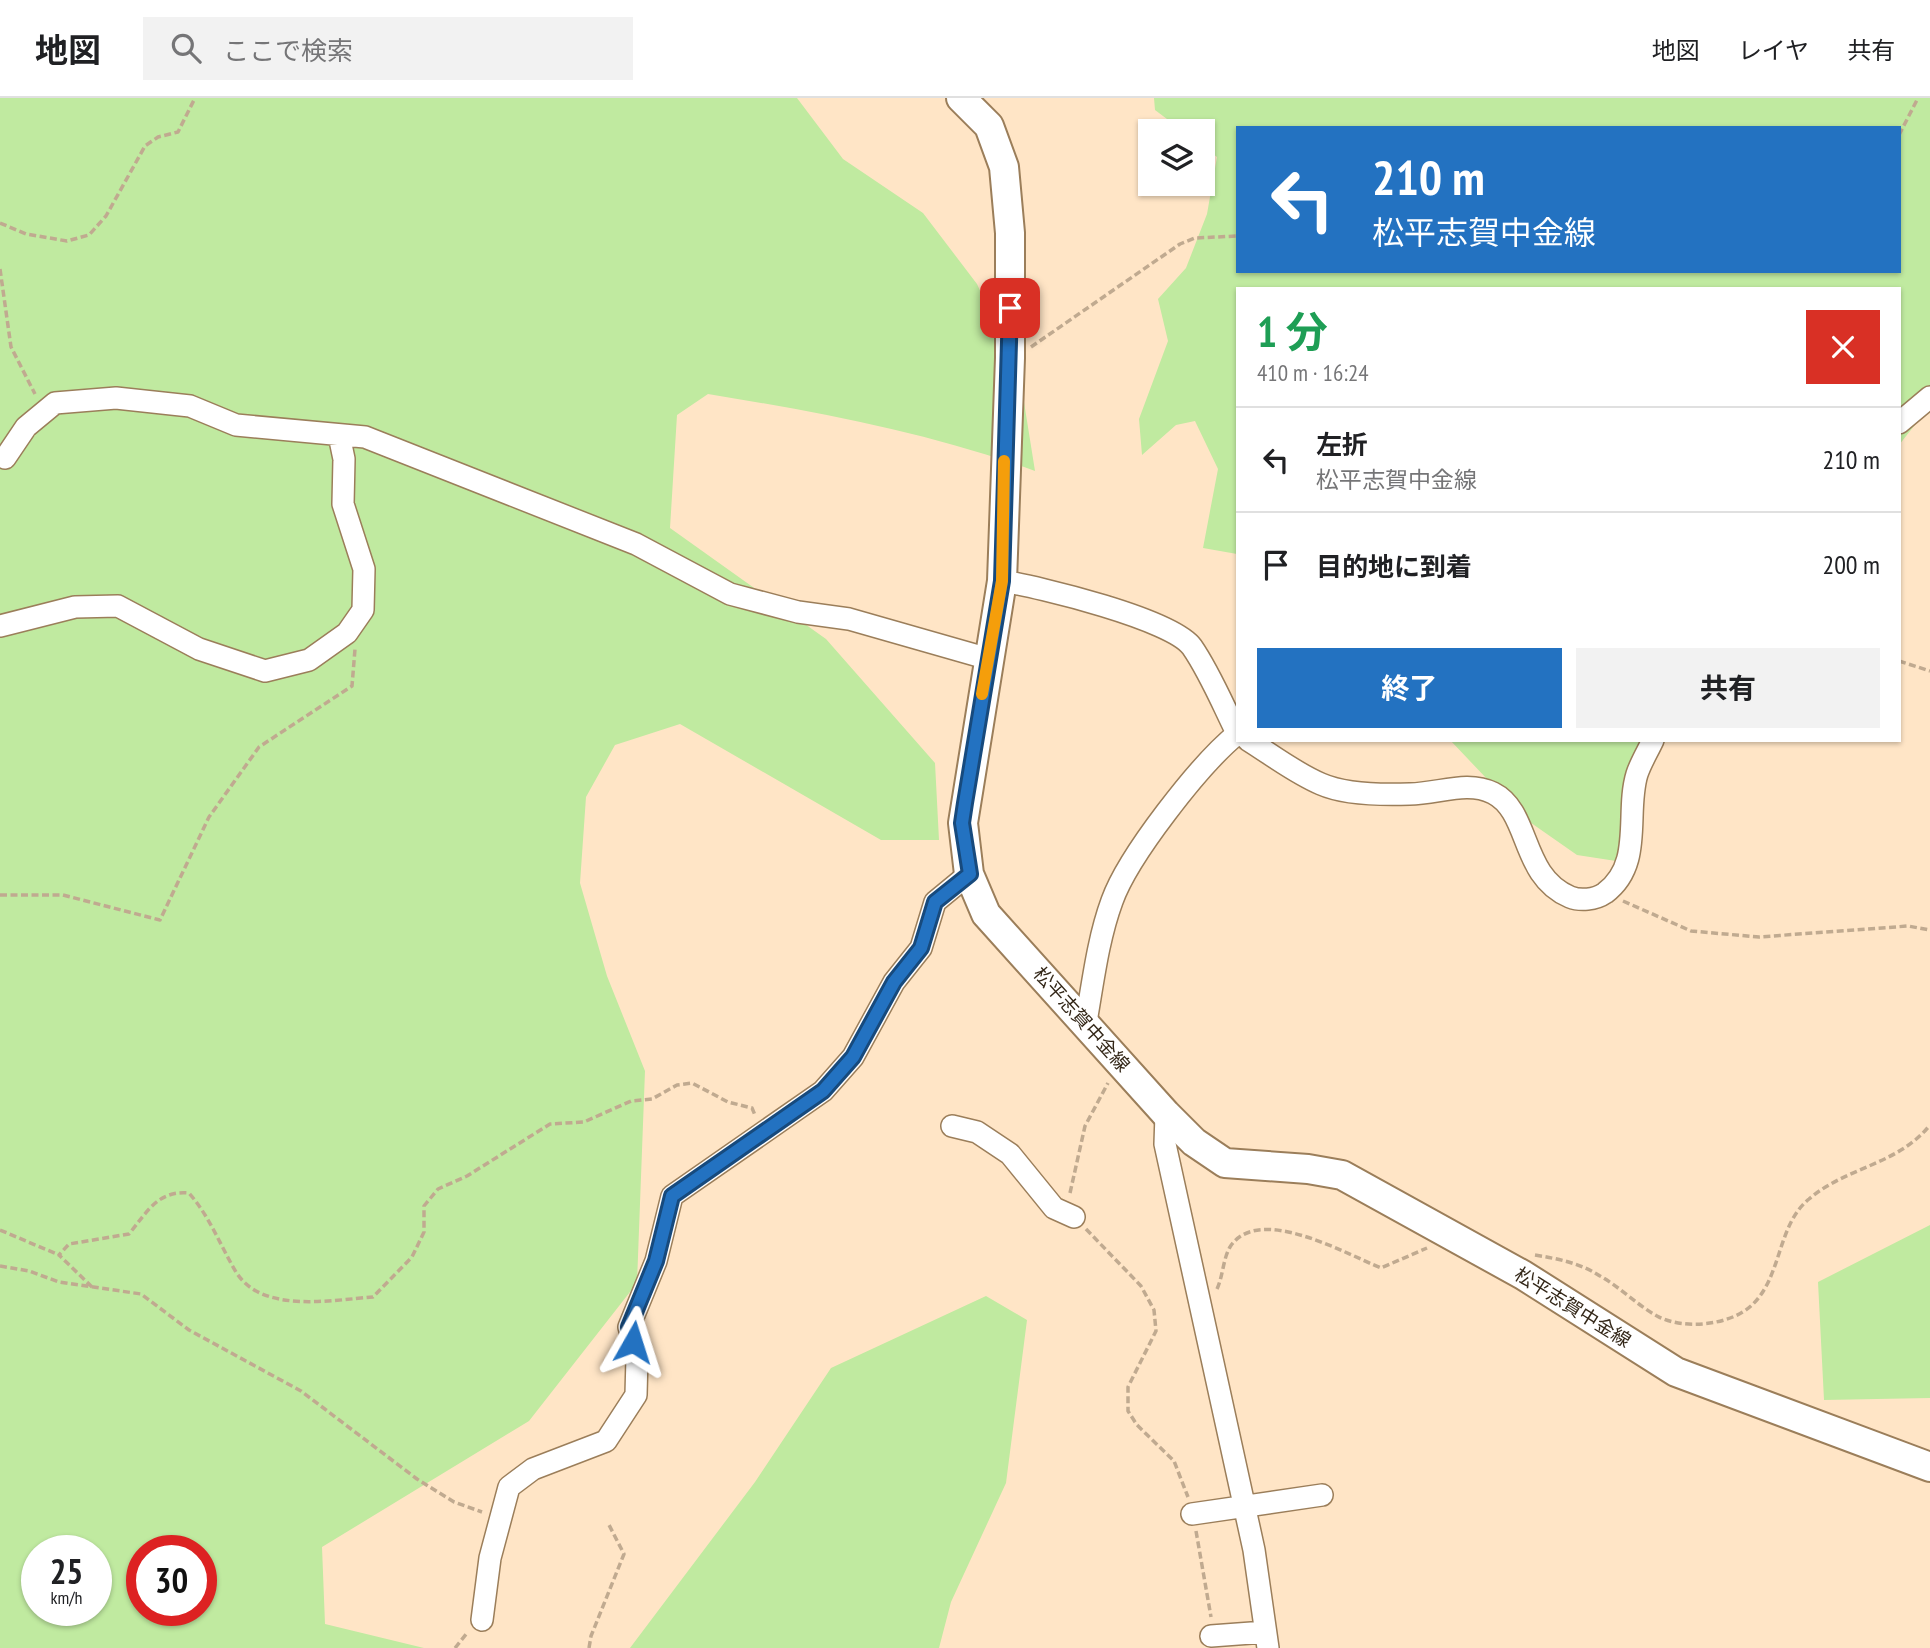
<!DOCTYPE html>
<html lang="ja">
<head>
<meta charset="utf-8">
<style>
  :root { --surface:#fff; --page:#f2f2f2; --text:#202124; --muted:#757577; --line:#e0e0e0; --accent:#2372c1 }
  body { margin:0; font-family:"PT Sans Narrow","Noto Sans JP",sans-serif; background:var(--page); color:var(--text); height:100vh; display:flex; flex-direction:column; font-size:26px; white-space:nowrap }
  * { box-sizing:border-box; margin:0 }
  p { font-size:23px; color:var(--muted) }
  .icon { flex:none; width:38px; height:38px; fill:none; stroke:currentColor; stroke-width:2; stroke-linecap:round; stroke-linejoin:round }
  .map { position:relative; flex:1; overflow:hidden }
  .panel { position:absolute; left:1236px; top:189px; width:665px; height:455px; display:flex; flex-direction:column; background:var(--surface); border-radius:0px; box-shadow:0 2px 5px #0004 }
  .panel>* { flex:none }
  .top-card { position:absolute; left:1236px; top:28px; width:665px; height:147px; border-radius:0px; box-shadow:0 2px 5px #0004; background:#2372c1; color:#fff; overflow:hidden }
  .buttons { position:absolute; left:1138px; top:21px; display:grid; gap:14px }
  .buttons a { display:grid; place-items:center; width:77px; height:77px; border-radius:0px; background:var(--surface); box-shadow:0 2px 5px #0004; font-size:35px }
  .speed { position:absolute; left:21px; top:1437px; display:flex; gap:14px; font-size:35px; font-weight:700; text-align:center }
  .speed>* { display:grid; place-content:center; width:91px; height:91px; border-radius:50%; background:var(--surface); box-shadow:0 2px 5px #0004; line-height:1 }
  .speed small { font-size:18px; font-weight:400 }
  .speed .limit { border:10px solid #d22; background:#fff; color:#111 }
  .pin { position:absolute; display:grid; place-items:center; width:60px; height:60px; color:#fff; margin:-30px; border-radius:14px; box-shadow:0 4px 10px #0006 }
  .me { position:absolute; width:77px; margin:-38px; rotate:6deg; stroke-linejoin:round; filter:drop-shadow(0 0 5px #0008) }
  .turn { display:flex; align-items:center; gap:24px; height:147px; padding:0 21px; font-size:32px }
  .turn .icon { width:91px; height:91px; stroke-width:2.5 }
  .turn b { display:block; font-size:49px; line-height:60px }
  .round { display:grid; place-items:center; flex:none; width:74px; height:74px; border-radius:0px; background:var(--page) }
  .head { display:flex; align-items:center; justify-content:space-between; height:119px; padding:0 21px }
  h1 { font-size:42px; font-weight:700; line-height:52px; color:#1e9e55 }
  .cta { display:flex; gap:14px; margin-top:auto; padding:14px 21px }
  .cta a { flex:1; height:80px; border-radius:0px; background:var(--accent); color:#fff; font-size:28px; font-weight:700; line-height:80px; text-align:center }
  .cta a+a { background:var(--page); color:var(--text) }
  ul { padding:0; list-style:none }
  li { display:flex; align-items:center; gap:21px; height:105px; padding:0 21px; border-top:2px solid var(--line) }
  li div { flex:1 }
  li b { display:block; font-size:26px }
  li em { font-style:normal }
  header { display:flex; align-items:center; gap:42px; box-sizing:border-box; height:98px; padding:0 35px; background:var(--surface); border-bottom:2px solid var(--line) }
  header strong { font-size:33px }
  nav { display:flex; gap:38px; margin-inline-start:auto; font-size:24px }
  .search { width:490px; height:63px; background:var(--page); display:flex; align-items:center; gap:18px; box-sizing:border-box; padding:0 24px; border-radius:0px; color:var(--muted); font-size:26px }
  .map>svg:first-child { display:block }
  .green { fill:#c0eaa0; fill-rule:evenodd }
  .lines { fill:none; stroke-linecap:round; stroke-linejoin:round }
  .minor-casing { stroke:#9b7e5a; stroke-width:24 }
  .major-casing { stroke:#9b7e5a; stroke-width:32 }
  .path { stroke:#c0aa90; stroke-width:3.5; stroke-dasharray:7 3.5; stroke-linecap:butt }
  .minor { stroke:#fff; stroke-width:21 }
  .major { stroke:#fff; stroke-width:28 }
  .route-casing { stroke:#174a7d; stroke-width:18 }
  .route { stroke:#2372c1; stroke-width:12 }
  .slow { stroke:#f59e0b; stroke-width:12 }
  .labels { text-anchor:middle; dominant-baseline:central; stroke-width:7; stroke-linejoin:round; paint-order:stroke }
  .street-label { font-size:19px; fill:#332718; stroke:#fff }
</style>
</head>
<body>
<header>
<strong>地図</strong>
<div class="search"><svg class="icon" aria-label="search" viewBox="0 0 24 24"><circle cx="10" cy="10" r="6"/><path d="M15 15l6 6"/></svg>ここで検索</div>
<nav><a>地図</a><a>レイヤ</a><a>共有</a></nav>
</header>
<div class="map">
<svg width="1930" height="1550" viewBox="0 0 1930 1550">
  <rect width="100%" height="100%" fill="#ffe5c6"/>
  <!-- green -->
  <path class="green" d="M0,0h797l46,61 80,54 54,71 43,93 15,94c-105,-38 -217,-59 -327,-77l-31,21 -7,113 156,111 109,124 4,77h-58l-201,-116 -65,21 -29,52 -6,86 27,93 38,95 -8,212 -108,138 -207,126 3,77 99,24h-424zM37,1452h59v60h-59zM142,1452h59v60h-59z
    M1154,0h776v288l-16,40 -15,19v-156h-662v265l-34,-6 15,-79 -23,-48 -19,4 -34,30 -3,-36 29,-78 -10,-42 28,-31 21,-54 10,-57 -15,-11v-15h-19l-28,-21zM1237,30h662v143h-662z
    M1450,642h216l-32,54 -18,67 -39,-6 -53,-37z
    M1930,1127v173l-106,2 -6,-118z
    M986,1198l41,24 -21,163 -55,119 -12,46h-309l125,-166 76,-114z"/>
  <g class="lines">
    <defs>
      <path id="minor" d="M1899,325l31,-26
        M5,360l21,-31 29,-24 61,-5 74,8 46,19 129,12 271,107 94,50 68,18 51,7 140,40
        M1002,483c37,6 170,38 190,66 18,26 31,58 45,86
        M0,528l75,-19 43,-1 81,43 66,22 44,-11 38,-27 16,-23 1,-41 -21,-65 1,-45 -5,-24
        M1248,642c24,15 47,33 73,44 25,11 62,11 89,10 28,0 57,-14 83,-1 38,19 27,83 77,104 10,4 25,3 35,-4 39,-29 20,-80 32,-119 4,-12 11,-23 16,-34
        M1086,924c7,-40 12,-83 26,-121 16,-45 88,-137 125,-167
        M1166,1016l-1,30 89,406 14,98
        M952,1028l25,6 33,22 44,54 20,9
        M1192,1416l130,-19
        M482,1522l8,-62 19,-71 24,-18 73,-28 30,-46 1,-38 -8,-30 27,-66 16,-65 151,-105 30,-34 41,-75 27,-34 14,-46 34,-28
        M1211,1538l54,-4"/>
      <path id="major" d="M961,0l28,28 15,41 6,66v125l-8,223 -39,242 6,51 17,40 180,200 28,28 31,21 83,6 34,6 181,100 153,97 254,95"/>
    </defs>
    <!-- minor casing -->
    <use href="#minor" class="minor-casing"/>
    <!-- major casing -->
    <use href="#major" class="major-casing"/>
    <!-- path -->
    <path class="path" d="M1899,37l19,-37
      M0,125l26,11 41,7 22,-6 17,-19 39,-70 13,-9 20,-5 17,-34
      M0,171l11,78 24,47
      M1031,249l149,-103 15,-6 42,-2
      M1899,563l31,10
      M0,797h63l97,25 49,-103 50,-70 93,-61 3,-37
      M1623,803l68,30 68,6 149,-11 22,4
      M1070,1095l15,-67 23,-43
      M1086,1131l55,57 13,24 2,21 -28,56v24l9,14 37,36 14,36
      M0,1132l59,25
      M1535,1157c24,4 45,8 65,21 20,11 37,29 57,40 25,14 73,10 95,-11 30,-28 25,-80 57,-106 37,-32 89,-34 121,-74
      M0,1168l29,5 30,11 82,12 48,36 112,61 116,88 37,23 28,10
      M92,1189l-33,-32 10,-11 60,-10c18,-22 29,-44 60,-41 21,24 31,52 47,79 26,42 95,28 137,25l39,-40 12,-25v-26l14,-17 29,-13 83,-52 34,-2 47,-21 21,-2 25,-14 15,-2 36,19 24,6 3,7
      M1217,1191c6,-13 6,-30 13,-42 28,-44 116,7 151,21l46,-20
      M1196,1433l15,86
      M455,1550l12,-15
      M589,1550l2,-12 33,-82 -16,-31"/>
    <!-- minor -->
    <use href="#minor" class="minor"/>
    <!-- major -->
    <use href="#major" class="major"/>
  </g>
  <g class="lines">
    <defs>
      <path id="route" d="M633,1244l-4,-15 27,-66 16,-65 151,-105 30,-34 41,-75 27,-34 14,-46 35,-28 -8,-51 3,-20 37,-222 8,-273"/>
    </defs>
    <!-- route casing -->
    <use href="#route" class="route-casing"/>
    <!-- route -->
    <use href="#route" class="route"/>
    <!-- slow -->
    <path class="slow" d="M982,596l20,-113 2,-120"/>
  </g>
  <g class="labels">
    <!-- street labels -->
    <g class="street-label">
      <text transform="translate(1082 921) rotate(48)">松平志賀中金線</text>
      <text transform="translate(1573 1209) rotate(32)">松平志賀中金線</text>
    </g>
  </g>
</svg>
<div class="buttons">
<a><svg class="icon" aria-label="layers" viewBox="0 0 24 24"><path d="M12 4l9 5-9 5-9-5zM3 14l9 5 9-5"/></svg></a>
</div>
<div class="speed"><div>25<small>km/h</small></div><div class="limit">30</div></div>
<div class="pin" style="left:1010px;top:210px;background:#d93025"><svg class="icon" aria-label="arrive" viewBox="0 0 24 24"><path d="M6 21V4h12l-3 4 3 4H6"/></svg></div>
<svg class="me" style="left:633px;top:1244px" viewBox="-20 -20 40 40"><path d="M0-17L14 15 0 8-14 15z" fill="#2372c1" stroke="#fff" stroke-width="4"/></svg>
<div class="top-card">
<div class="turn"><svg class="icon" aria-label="left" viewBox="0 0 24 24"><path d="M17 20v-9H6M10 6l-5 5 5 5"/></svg><div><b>210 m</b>松平志賀中金線</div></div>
</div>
<section class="panel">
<div class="head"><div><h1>1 分</h1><p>410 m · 16:24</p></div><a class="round" style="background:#d93025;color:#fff"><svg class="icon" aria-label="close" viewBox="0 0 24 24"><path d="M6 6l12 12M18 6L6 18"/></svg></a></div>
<ul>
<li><svg class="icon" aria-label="left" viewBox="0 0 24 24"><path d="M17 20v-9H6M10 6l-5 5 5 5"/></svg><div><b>左折</b><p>松平志賀中金線</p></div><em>210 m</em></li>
<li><svg class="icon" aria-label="arrive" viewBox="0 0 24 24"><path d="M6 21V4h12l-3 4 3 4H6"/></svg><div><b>目的地に到着</b></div><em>200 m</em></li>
</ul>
<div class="cta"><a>終了</a><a>共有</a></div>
</section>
</div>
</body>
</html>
